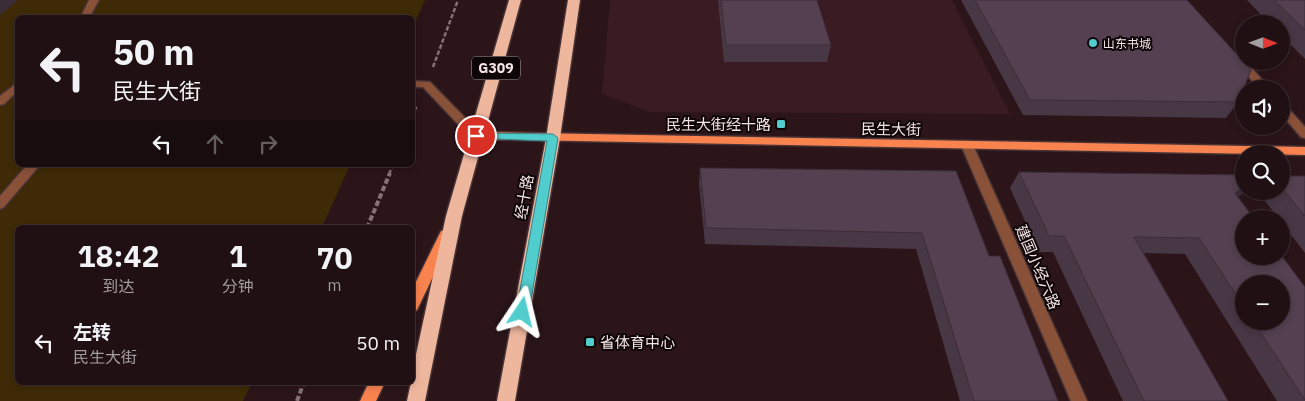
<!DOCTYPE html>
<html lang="zh">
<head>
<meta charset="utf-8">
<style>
  :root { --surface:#201013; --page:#2d1e21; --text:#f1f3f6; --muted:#a29da0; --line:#3d3033 }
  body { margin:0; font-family:"IBM Plex Sans","Noto Sans SC",sans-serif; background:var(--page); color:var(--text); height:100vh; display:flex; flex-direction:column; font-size:19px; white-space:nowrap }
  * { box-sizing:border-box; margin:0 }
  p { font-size:16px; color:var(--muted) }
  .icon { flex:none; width:28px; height:28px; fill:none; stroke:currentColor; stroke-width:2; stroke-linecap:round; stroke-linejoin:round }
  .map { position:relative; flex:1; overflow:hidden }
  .details { position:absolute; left:15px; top:225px; width:400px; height:160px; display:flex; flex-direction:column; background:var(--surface); border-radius:8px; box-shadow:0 2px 8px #0003,0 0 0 1px var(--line) }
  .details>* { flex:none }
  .guide { position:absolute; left:15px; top:15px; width:400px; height:152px; border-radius:8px; box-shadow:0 2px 8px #0003,0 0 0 1px var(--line); background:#201013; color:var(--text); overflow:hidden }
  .needle { width:32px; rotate:91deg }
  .controls { position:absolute; left:1235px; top:15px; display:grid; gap:10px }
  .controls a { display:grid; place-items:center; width:55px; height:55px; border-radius:50%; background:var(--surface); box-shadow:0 2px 8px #0003,0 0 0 1px var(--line); font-size:25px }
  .pin { position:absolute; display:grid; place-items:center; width:42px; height:42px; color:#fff; margin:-21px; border:2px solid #fff; border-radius:50%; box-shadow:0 1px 5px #0007 }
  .me { position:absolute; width:55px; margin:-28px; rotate:10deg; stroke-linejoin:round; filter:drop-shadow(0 0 4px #0008) }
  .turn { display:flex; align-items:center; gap:18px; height:105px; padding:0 15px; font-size:22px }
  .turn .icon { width:65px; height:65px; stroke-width:2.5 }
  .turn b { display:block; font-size:35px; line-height:42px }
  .lanes { display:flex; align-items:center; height:48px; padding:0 15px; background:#0003; justify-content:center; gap:25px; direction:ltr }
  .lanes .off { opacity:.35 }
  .eta { display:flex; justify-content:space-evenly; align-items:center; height:85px; text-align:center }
  .eta b { font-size:30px; font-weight:700; line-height:35px }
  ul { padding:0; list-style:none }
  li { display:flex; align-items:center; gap:15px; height:65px; padding:0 15px }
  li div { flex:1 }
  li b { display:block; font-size:19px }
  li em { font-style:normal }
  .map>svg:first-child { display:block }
  .built { fill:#391b21 }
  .green { fill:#3e2a06 }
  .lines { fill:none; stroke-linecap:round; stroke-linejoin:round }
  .minor-casing { stroke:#473236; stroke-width:3 }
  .major-casing { stroke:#473236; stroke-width:3 }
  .highway-casing { stroke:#473236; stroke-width:3 }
  .path-far1 { stroke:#867275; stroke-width:2.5; stroke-dasharray:4.5 2; stroke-linecap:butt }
  .path { stroke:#867275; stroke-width:4; stroke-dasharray:5.5 2.5; stroke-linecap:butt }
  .minor { fill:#8a5139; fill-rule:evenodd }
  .major { fill:#f9834f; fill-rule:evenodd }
  .highway { fill:#efb69e; fill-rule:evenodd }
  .wall { fill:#483745; fill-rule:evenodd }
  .shaded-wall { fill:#3b2d38 }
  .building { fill:#544050; stroke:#3b2d38 }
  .route { fill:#52cdce; stroke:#358586 }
  .poi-dot { fill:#52cdce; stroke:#0d0506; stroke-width:2 }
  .labels { text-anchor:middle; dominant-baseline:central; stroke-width:4; stroke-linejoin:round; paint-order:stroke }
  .far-poi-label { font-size:12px; fill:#f5e4e6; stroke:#0d0506; text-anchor:start }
  .shield { fill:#0d0506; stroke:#afa1a3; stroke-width:1 }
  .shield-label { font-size:14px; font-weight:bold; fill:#f5e4e6 }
  .poi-label { font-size:15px; fill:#f5e4e6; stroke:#0d0506; text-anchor:end }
  .street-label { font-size:15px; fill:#f5e4e6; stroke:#0d0506 }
</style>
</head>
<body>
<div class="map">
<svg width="1305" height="401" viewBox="0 0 1305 401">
  <rect width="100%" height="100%" fill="#2b1519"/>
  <!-- built -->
  <path class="built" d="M610,0h342l58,114 -360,-2 -48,-18z"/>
  <!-- green -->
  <path class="green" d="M0,0h425l-12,27 -1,-9h-394v147h332l-28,62 -304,1v154l234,1 -9,18h-243z"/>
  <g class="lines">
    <defs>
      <path id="minor" d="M89,0h10l-10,18h-9z
        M1240,58l4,1 26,30h-11l-24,-28z
        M412,81l18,1 50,51 2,3 -2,3h-8l-49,-52h-11z
        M18,82v9l-14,13 -4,1v-9z
        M1281,104l4,1 20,22v11l-4,-1 -20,-23z
        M967,141l6,4 114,256h-16l-110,-256z
        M27,165h13l-36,42 -4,2v-13z"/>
      <path id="major" d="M476,132l829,15v8l-833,-16 -2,-3z
        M446,230l5,1 2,4 -36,75 -5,2v-22l29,-59z
        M369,382h16l-9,19h-16z"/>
      <path id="highway" d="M509,0h12l-59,216 -37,185h-18l4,-19h1v-9l34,-157z
        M568,0h12l-20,138 -45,263h-18l49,-263z"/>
    </defs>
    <!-- minor casing -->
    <use href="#minor" class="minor-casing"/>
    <!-- major casing -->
    <use href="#major" class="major-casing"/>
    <!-- highway casing -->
    <use href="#highway" class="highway-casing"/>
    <!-- path-far1 -->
    <path class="path-far1" d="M433,67l25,-67
      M412,117l5,-12
      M389,174l4,-9"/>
    <!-- path -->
    <path class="path" d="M367,228l23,-55
      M297,401l7,-19"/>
    <!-- minor -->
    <use href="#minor" class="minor"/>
    <!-- major -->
    <use href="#major" class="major"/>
    <!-- highway -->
    <use href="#highway" class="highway"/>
  </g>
  <!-- wall -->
  <path class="wall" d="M718,0h99l14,45 -4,17h-103z
    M961,0h226l51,102 -12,16 -203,-3z
    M1247,0h58v59l-24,-24v-11h-11z
    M700,168l256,3 33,85 69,145h-98l-44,-152 -211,-5 -6,-60z
    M1019,172l227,19 -8,6 67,90v114h-28l-92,-147 -41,-1 84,148h-105l-70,-149h-14l-29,-64zM1244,284l37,37h-37z
    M1281,176h24v77l-24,-31v-3h-2l-21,-27 1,-1h22z"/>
  <!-- shaded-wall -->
  <path class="shaded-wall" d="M0,0h16l1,1 -17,14z
    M1244,187v4h2l-1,1 -24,18 14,-17z"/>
  <!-- building -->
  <path class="building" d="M721,0h96l14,45h-105z
    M975,0h212l64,70 -13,32 -208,-2z
    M1274,0h31v30z
    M700,168l256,3 33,85h11l58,145h-84l-52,-168 -216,-5z
    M1019,172l225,3v12l-9,6 19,26h-10v37h37v-1l24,32v113l-52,-79h28v-37h-37v23l-45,-69 -65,-1 94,164h-84l-80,-165h-15z
    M1281,176h24v40l-24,-29z"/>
  <!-- route -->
  <path class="route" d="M476,133l77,1 5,4 -29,174 -7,5 -6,-5 31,-171 -75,-3 -1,-2z"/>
  <!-- markers -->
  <g class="poi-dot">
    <circle cx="1093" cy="43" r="5"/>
    <rect x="776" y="119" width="10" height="10" rx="2.5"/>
    <rect x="585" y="337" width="10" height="10" rx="2.5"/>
  </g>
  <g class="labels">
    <!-- far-poi labels -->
    <g class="far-poi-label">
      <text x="1103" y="43">山东书城</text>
    </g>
    <!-- shield labels -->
    <rect class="shield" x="472" y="56.5" width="48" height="23" rx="4"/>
    <g class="shield-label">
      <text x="496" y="68">G309</text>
    </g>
    <!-- poi labels -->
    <g class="poi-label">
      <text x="771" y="124">民生大街经十路</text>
      <text x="600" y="342" text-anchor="start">省体育中心</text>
    </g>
    <!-- street labels -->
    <g class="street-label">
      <text transform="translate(891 129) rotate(1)">民生大街</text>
      <text transform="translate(524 197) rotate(-80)">经十路</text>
      <text transform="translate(1038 267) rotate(67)">建国小经六路</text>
    </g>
  </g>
</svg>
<div class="controls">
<a><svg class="needle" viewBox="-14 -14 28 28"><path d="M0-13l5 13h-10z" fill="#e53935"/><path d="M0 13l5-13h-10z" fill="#a29da0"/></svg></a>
<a><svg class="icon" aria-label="sound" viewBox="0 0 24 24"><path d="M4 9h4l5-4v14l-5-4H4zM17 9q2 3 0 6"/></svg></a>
<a><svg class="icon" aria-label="search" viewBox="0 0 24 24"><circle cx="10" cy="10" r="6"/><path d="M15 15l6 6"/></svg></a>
<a>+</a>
<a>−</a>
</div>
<div class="pin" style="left:476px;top:136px;background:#d93025"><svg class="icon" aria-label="arrive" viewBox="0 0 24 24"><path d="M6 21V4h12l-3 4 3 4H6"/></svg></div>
<svg class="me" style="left:522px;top:312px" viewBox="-20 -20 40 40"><path d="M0-17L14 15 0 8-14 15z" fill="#52cdce" stroke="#fff" stroke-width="4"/></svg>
<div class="guide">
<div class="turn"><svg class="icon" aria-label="left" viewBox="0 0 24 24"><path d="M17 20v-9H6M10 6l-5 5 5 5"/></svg><div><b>50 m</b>民生大街</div></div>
<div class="lanes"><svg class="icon" aria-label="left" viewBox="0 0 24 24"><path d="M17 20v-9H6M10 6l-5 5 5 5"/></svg><svg class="icon off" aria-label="ahead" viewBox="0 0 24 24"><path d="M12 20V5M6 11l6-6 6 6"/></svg><svg class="icon off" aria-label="right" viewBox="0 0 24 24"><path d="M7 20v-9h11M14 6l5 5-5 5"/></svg></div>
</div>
<section class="details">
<div class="eta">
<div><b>18:42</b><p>到达</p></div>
<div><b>1</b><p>分钟</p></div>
<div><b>70</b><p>m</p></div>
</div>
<ul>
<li><svg class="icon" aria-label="left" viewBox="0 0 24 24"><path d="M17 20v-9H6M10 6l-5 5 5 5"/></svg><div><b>左转</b><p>民生大街</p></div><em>50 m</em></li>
</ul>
</section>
</div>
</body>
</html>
